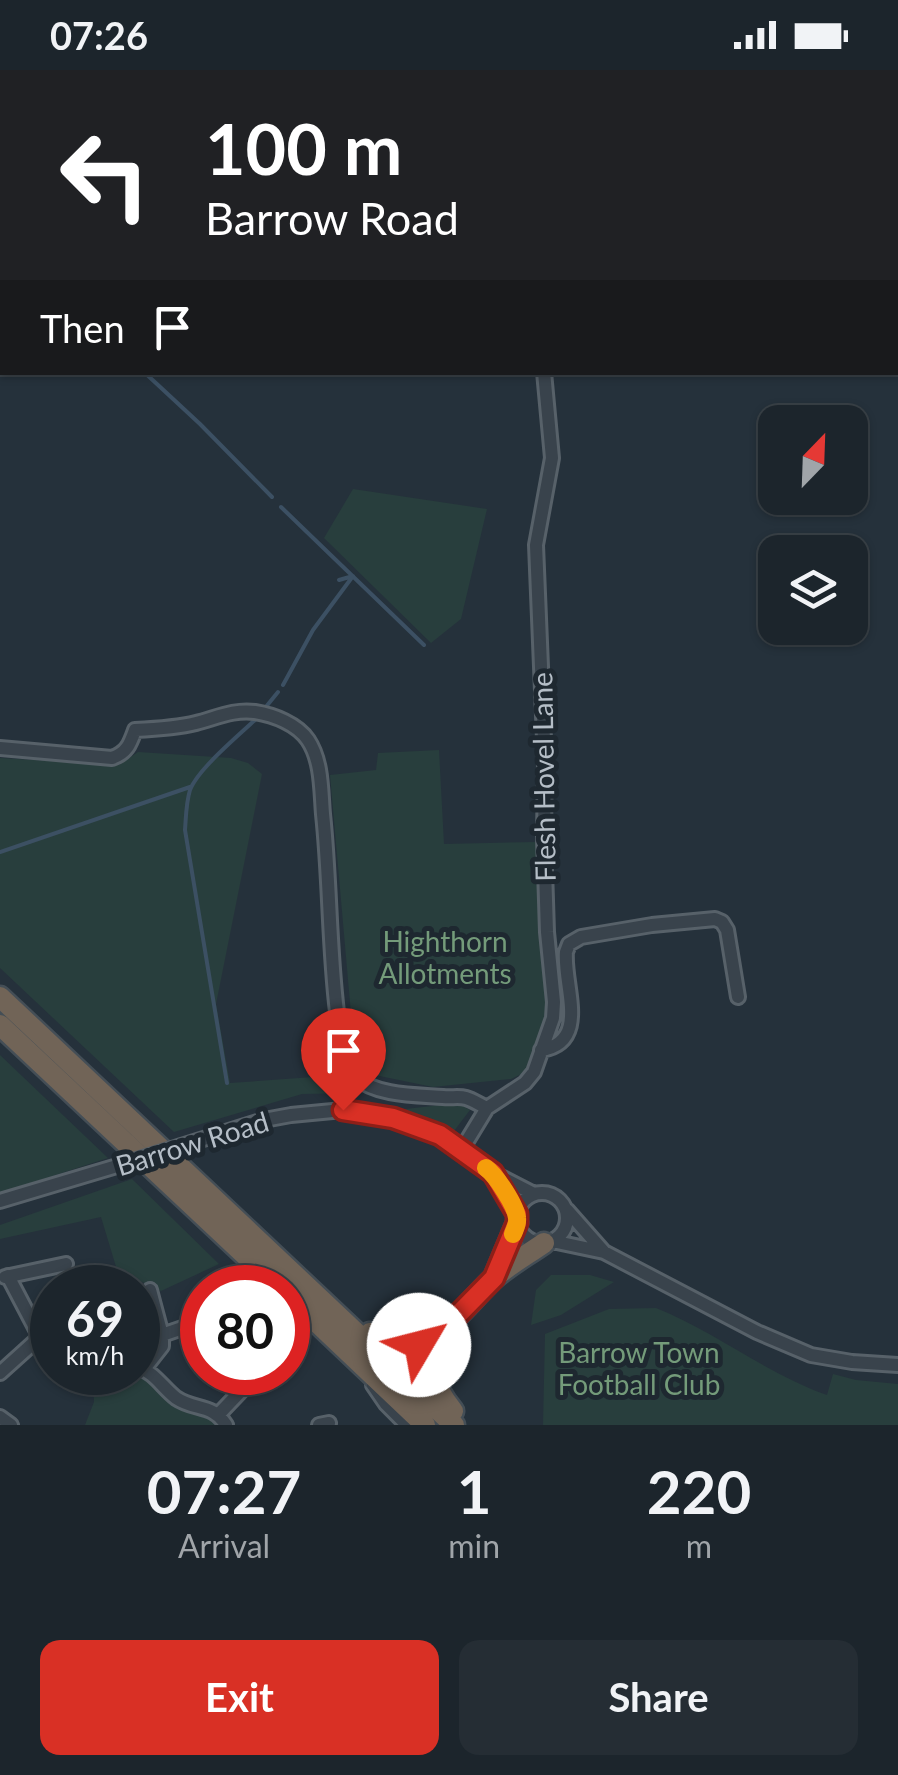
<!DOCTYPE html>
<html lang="en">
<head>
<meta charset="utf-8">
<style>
  :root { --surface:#1c252c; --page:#252d34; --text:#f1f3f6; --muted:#a0a5a9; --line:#3a4248; --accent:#d93025 }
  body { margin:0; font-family:Lato,sans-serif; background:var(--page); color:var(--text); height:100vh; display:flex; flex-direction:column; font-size:38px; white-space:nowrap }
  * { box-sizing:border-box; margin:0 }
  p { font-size:32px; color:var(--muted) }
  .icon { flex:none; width:55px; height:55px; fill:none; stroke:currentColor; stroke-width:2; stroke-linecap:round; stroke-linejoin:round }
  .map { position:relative; height:1355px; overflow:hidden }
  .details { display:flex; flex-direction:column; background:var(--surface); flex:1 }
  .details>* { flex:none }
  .banner { position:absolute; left:0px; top:0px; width:900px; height:305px; box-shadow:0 2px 8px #0004,0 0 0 2px var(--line); background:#202124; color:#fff; overflow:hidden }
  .needle { width:65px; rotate:23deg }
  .buttons { position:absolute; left:758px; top:335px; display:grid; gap:20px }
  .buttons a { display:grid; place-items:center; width:110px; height:110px; border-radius:20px; background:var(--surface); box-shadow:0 2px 8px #0004,0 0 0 2px var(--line); font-size:50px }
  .speed { position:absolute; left:30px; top:1195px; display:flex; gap:20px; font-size:50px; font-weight:700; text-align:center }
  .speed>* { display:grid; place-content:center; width:130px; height:130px; border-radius:50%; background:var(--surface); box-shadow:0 2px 8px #0004,0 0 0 2px var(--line); line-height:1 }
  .speed small { font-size:25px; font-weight:400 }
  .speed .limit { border:15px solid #d22; background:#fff; color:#111 }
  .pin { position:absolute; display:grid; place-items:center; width:85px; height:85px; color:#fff; margin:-102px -42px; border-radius:50% 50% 50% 0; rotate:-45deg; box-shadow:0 0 10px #0007 }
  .pin .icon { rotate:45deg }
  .me { position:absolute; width:110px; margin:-55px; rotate:53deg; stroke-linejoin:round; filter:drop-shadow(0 0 8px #0008) }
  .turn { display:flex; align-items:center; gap:35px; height:210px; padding:0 40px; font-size:45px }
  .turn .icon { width:130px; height:130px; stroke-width:2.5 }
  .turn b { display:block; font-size:70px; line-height:85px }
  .then { display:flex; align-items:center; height:95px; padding:0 40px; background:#0003; gap:20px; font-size:38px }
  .eta { display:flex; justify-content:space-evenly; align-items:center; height:170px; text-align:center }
  .eta b { font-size:60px; font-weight:700; line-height:70px }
  .primary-button { display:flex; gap:20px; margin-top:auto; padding:20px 40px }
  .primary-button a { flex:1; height:115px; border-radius:20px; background:var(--accent); color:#fff; font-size:40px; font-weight:700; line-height:115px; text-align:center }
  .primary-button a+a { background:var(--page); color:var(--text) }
  .status { display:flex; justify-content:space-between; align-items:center; height:70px; padding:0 50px; background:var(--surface); direction:ltr }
  .status svg { height:28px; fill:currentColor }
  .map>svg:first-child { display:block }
  .green { fill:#283e3d }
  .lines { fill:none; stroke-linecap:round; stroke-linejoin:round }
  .stream { stroke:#3c5063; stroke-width:4 }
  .minor-casing { stroke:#576169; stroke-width:18 }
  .highway-casing { stroke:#444e56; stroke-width:25 }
  .minor { stroke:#39434c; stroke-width:12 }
  .highway { stroke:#716457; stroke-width:20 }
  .minor-bridge-casing { stroke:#576169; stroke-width:18; stroke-linecap:butt }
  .minor-bridge { stroke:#39434c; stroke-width:12 }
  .route-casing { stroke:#8d1f18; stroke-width:25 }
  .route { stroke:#d93025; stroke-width:18 }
  .slow { stroke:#f59e0b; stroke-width:18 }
  .labels { text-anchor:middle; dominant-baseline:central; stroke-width:10; stroke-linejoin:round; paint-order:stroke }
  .street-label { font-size:28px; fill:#b5bec7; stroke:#1e2830 }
  .park-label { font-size:28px; fill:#749b7a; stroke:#1e2830 }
</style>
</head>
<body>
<div class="status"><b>07:26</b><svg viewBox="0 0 49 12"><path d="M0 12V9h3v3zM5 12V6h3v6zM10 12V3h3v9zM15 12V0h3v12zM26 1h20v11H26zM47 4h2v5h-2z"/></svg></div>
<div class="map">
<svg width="898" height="1355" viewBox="0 0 898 1355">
  <rect width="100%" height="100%" fill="#25313b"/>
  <!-- green -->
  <path class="green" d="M353,419l134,20 -26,110 -30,24 -107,-105z
    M439,680l5,94 93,-2 10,174 -17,54 -19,9 -78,8 -68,-14 -13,-48 -22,-250 46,-5 2,-17z
    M138,682l93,6 17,5 14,11 -46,230 14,79 111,-8 15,18 -54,1 -128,38 -174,-164v-210l119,7z
    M0,985l108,103 -108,35z
    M458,1033l12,7 -16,21 -57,-21z
    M132,1109l87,85 -58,27 -44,-21 -16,-53 -101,22v-14z
    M551,1205h39l24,7 -53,33 -30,10 5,-35z
    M656,1238c60,24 109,65 171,87l6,-21 23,6 42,4v41h-355l2,-91 64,-25z
    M138,1302l87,53h-140l9,-23 -1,-29z"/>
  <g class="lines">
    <!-- stream -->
    <path class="stream" d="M0,192h2
      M144,302l56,52 72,73
      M281,437l143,138
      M283,615l30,-55 40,-54 -14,4
      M265,638l13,-16
      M0,782l190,-65
      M227,1013l-42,-253c1,-13 1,-27 5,-40 8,-21 48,-54 66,-71"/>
    <defs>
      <path id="minor" d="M353,0v2
        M453,0l2,2
        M484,0v2
        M0,678l112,10c15,-5 18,-14 23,-28 21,-1 41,-2 61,-7 20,-5 38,-14 59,-11 19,3 42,12 53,28 14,21 13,50 15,74 7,66 6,133 14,198 2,22 1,50 18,65 22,19 60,18 88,20 8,1 16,-1 23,1 7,2 14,7 21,10
        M541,980c50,-8 22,-64 25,-98l3,-8 12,-7 71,-12 63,-6 7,3 5,8 11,67
        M181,1076l83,-26 27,-5 52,-5 50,7 47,18 53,38 41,21
        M462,1079l25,-41 38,-25 9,-11 19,-54 1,-16 -7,-70 -3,-94 1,-74 -9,-219 16,-87 -8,-86
        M494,1105l23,39
        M517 1148a25 25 0 1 1 50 0a25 25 0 1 1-50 0Z
        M0,1131l127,-38
        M567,1140l37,42
        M552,1171l52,11 153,80 54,23 41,7 46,3
        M8,1206l32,61
        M5,1207l61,-13
        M162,1265l32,-11 8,-7
        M138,1297c17,6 24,20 38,31 19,13 36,5 50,27
        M144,1299l18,-23v-11l-12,-45
        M0,1303l40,-36 12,13
        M373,1315l13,19 21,21
        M219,1344l40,-42
        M0,1347l11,8
        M319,1355l10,-2"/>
      <path id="highway" d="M0,927l454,428
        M0,955l280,263
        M495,1206l22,-53
        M288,1225l137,130
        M442,1261c-17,31 -11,53 11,80
        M370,1263c50,42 88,-21 122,-53 15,-14 35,-25 52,-37"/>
    </defs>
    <!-- minor casing -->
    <use href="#minor" class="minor-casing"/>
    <!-- highway casing -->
    <use href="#highway" class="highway-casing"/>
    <!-- minor -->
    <use href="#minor" class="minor"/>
    <!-- highway -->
    <use href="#highway" class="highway"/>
    <defs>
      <path id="minor-bridge" d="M127,1093l54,-17"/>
    </defs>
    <!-- minor-bridge casing -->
    <use href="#minor-bridge" class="minor-bridge-casing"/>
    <!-- minor-bridge -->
    <use href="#minor-bridge" class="minor-bridge"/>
  </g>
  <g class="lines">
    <defs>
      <path id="route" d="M343,1040l50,8 47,17 53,38 24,41v9l-23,55 -52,53 -23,14"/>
    </defs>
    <!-- route casing -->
    <use href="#route" class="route-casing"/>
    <!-- route -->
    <use href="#route" class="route"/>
    <!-- slow -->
    <path class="slow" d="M486,1098c10,7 30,38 31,50 1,6 -2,10 -4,16"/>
  </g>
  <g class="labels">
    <!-- street labels -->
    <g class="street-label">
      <text transform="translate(543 707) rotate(-91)">Flesh Hovel Lane</text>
      <text transform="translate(192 1073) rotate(-17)">Barrow Road</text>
    </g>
    <!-- park labels -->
    <g class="park-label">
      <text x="445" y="871">Highthorn<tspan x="445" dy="32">Allotments</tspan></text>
      <text x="639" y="1282">Barrow Town<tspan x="639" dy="32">Football Club</tspan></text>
    </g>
  </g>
</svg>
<div class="buttons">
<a><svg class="needle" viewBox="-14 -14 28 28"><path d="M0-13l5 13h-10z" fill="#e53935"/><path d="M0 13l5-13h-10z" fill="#a0a5a9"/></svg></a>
<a><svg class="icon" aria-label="layers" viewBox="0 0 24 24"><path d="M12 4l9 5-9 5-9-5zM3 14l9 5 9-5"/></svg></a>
</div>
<div class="speed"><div>69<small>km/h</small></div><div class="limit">80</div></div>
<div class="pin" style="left:343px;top:1040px;background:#d93025"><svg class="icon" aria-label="arrive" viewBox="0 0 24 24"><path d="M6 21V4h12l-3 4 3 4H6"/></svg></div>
<svg class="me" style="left:419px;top:1275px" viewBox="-20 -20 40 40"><circle r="19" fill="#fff"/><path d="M0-13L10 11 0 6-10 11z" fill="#d93025"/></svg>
<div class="banner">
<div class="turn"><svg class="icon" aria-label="left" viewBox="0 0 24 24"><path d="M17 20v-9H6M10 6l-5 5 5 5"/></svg><div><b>100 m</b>Barrow Road</div></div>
<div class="then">Then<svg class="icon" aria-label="arrive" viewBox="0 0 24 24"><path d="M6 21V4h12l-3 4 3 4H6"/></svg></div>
</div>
</div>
<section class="details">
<div class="eta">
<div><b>07:27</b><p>Arrival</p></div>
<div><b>1</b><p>min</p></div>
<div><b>220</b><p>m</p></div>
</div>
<div class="primary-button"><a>Exit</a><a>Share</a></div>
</section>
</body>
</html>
